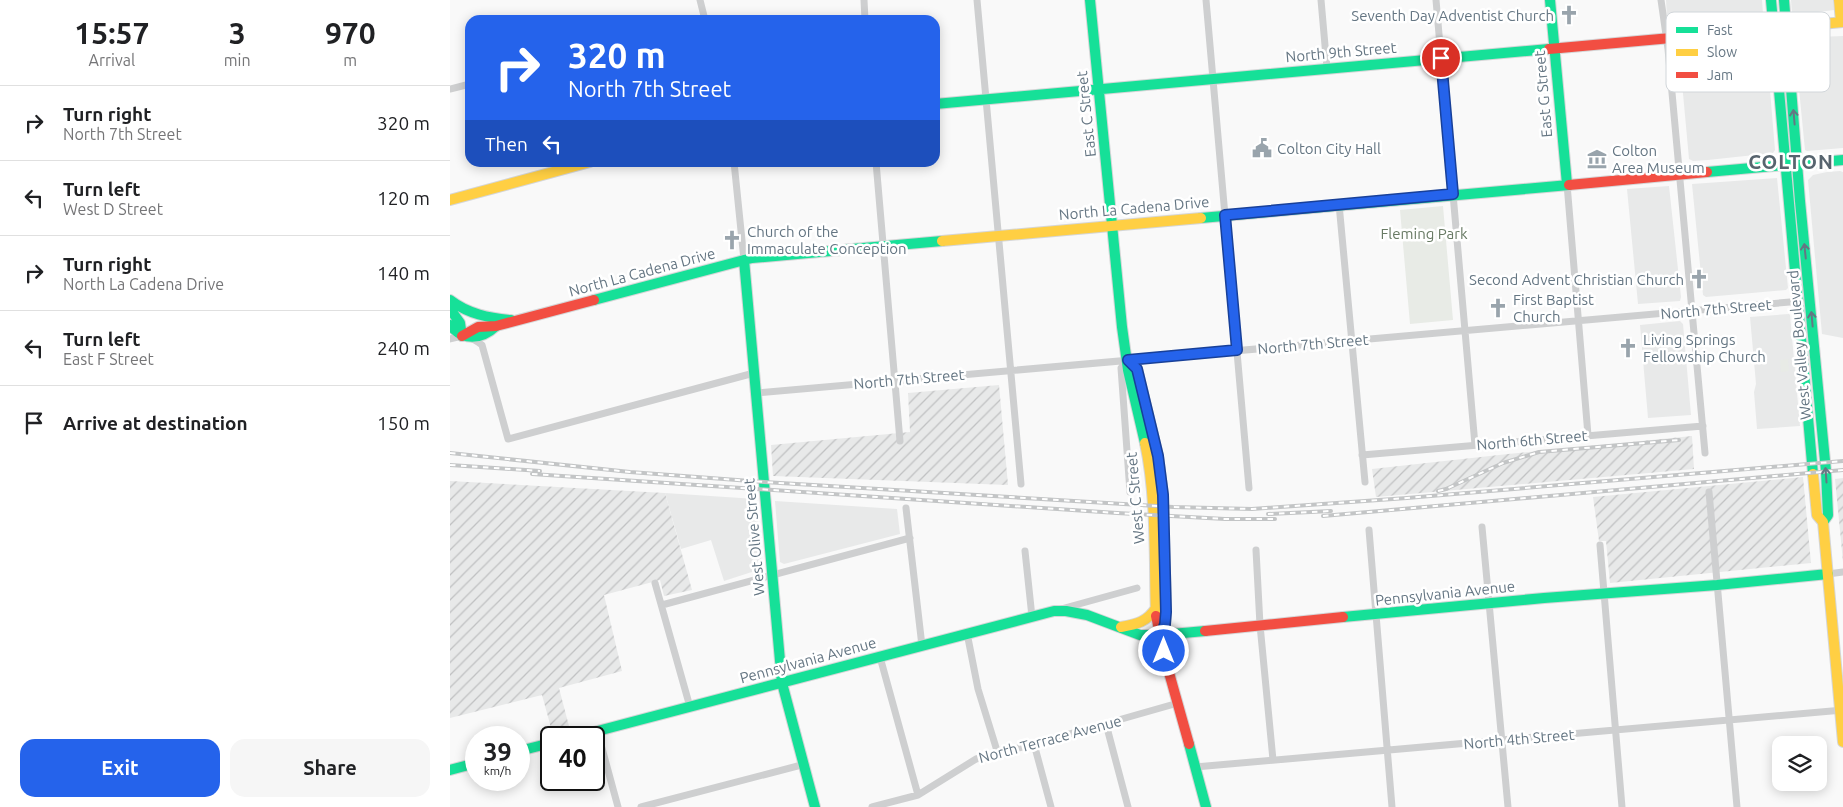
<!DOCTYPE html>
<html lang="en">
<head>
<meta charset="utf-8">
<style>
  :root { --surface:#fff; --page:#f6f6f6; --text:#202124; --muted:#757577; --line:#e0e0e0; --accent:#2563eb }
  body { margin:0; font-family:Ubuntu,sans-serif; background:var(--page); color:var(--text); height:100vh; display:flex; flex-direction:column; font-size:19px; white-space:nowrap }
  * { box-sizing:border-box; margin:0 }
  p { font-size:16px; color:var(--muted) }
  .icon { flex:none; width:28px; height:28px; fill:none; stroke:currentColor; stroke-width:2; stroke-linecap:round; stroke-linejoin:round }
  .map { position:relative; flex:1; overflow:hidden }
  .details { display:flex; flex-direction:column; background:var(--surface); width:450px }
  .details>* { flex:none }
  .top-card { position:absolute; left:15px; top:15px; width:475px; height:152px; border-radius:15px; box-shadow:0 2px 12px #0003; background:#2563eb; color:#fff; overflow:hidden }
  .tools { position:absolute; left:1322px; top:736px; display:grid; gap:10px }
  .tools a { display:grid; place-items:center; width:55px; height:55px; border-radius:10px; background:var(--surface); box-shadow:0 2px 12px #0003; font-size:25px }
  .speed { position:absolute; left:15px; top:726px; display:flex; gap:10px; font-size:25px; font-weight:700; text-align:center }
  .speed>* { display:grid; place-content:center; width:65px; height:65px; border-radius:50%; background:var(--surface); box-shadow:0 2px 12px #0003; line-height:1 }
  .speed small { font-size:12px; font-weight:400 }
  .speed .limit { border:2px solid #111; border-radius:8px; background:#fff; color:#111 }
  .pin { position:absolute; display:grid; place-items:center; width:42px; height:42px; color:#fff; margin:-21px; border:2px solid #fff; border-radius:50%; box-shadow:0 1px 5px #0007 }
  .me { position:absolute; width:55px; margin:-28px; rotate:0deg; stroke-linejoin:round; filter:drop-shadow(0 0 4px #0008) }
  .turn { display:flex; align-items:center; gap:18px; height:105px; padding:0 20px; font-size:22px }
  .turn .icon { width:65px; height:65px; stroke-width:2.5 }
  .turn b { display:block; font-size:35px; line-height:42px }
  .then { display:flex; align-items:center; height:48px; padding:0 20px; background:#0003; gap:10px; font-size:19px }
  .eta { display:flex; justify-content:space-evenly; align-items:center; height:85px; text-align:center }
  .eta b { font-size:30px; font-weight:700; line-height:35px }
  .action { display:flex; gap:10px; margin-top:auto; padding:10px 20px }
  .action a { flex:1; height:58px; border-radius:15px; background:var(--accent); color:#fff; font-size:20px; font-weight:700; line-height:58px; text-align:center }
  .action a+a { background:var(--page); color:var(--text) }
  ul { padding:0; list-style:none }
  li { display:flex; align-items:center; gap:15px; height:75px; padding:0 20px; border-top:1px solid var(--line) }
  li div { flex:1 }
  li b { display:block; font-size:19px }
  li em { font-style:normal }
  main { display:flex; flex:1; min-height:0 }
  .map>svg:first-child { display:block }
  .built { fill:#e8e9e9 }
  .industrial { fill:url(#industrial-furrows) }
  .park { fill:#e8ebe6 }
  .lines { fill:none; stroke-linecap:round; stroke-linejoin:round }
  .fast-casing { stroke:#d5d6d7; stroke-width:12 }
  .slow-casing { stroke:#d5d6d7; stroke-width:12 }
  .jam-casing { stroke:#d5d6d7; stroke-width:12 }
  .street { stroke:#cecfd0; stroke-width:7 }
  .fast { stroke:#16e098; stroke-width:10 }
  .slow { stroke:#ffcf43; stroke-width:10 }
  .jam { stroke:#f24e42; stroke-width:10 }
  .rail-casing { stroke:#c3c5c6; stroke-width:4 }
  .rail { stroke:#fff; stroke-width:2; stroke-dasharray:5.5; stroke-linecap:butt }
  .oneway { stroke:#657683 }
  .route-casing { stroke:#184099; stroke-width:12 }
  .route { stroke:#2563eb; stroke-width:9 }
  .labels { text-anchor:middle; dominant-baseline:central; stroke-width:5; stroke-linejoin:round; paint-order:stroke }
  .poi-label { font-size:15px; fill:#657683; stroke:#fff; text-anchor:start }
  .street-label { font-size:15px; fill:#657683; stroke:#fff }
  .park-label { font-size:15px; fill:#687a64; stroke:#fff }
  .district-label { font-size:20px; font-weight:bold; letter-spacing:1px; fill:#57646e; stroke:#fff }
  .key { fill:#fff; stroke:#d1d6da; stroke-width:1 }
  .key-label { font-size:14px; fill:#657683 }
</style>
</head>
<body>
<main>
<section class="details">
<div class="eta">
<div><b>15:57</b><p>Arrival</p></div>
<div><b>3</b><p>min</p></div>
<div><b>970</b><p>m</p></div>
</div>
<ul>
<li><svg class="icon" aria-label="right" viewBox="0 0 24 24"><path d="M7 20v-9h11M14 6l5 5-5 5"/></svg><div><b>Turn right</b><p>North 7th Street</p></div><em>320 m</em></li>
<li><svg class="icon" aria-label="left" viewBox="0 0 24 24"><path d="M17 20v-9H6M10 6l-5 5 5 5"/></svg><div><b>Turn left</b><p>West D Street</p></div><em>120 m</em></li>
<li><svg class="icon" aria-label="right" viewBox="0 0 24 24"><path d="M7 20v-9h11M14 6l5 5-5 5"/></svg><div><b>Turn right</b><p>North La Cadena Drive</p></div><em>140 m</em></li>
<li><svg class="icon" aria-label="left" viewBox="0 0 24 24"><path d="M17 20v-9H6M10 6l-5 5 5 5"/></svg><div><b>Turn left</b><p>East F Street</p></div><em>240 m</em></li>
<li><svg class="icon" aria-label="arrive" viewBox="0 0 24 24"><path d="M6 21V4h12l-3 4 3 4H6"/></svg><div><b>Arrive at destination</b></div><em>150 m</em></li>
</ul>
<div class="action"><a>Exit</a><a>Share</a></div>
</section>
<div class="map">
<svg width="1393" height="807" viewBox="0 0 1393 807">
  <defs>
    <pattern id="industrial-furrows" width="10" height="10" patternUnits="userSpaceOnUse" patternTransform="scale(1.25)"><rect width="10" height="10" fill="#e8e9e9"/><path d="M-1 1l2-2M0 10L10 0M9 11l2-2" fill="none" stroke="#c0c1c2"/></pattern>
  </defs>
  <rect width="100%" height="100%" fill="#f9f9f9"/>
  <!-- built -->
  <path class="built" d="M1216,0h96l1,14 -1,3 -88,8 -2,-6 -5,-1z
    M1341,0h42l1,10 -40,5 -2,-2z
    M1393,36v112l-36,3 -2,-1 -11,-112z
    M1312,41l4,2 9,107 -2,3 -65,7 -15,1 -4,-2 -10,-109 2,-2z
    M1390,171l3,1v166l-21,-4 -14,-154 5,-5 14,-3z
    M1327,178l11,110 -2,2 -80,7 -3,-2 -11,-111z
    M1219,186l12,111 -1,4 -42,3 -11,-115z
    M1339,314l1,1 10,111 -43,3 -3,-37 2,-8 -6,-67z
    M1230,321l3,3 8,91 -43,3 -8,-93z
    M215,493l91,6 6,67 -1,3 -37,12 -13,-41 -30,9z
    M325,501l122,8 3,25 -116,30 -4,-2z"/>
  <!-- industrial -->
  <path class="industrial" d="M549,385l9,100 -235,-9 -2,-31 139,-13 -2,-39z
    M1242,436l2,33 -318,28 -4,-28 136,-15z
    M1353,477l8,86 -201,20 -4,-42h-7l-6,-44z
    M1393,478v84l-8,-83z
    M0,481l215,12 27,97 -28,6 -4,-16 -56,15 18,76 -63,17 11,42 -17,5 -11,-40 -92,23z"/>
  <!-- park -->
  <path class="park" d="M993,206l10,114 -43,4 -10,-114z
    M1338,359l1,12 -8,1 -1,-12z"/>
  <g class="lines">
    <defs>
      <path id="fast" d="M640,0l32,327 6,43 17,73
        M1100,0l17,184
        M1321,0l42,474
        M1334,0l16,201 26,270 2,44 -5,7
        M485,104l614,-55
        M1257,172l136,-12
        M751,218l368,-33
        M294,260l38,423 33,124
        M0,300c18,14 39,18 61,20
        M144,300l158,-42 190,-17
        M0,309l10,14 2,13
        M0,325c13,16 31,15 46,1
        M893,617l201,-19 173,-13 111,-11
        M121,738l483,-127h12l21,4 53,20h21l44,-4
        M739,744l17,63
        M69,751l32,-8
        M0,770l26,-7"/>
      <path id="slow" d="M1389,0l2,22
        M1310,30l83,-8
        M0,200l140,-38
        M492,241l259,-23
        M678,360l9,9 21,87 5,39 3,117 -1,12 -4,11
        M695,443c12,56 9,116 11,173
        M1363,474l4,41 6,7 20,220
        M671,627c16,-3 26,-5 35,-19"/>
      <path id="jam" d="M1099,49l211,-19
        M1119,185l138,-13
        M12,336l16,-9 18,-1 98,-26
        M706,616l12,53 21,75
        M755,631l138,-14"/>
    </defs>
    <!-- fast casing -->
    <use href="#fast" class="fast-casing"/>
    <!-- slow casing -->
    <use href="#slow" class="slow-casing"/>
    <!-- jam casing -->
    <use href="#jam" class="jam-casing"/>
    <!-- street -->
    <path class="street" d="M250,0l5,20
      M414,0l1,20
      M527,0l44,484
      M756,0l43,488
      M871,0l6,68
      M986,0l39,445
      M1211,0l7,49 37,404
      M0,89l20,-5
      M284,162l10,98
      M426,162l24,279
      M1117,184l21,251
      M889,204l26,278
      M0,339c14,-4 20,-3 32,6l26,94 246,-66
      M678,360l-7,8 9,124
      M306,393l1046,-92
      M912,455l341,-29
      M1259,492l28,315
      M456,508l16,138
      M1032,527l26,280
      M919,530l23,277
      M1150,545l22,262
      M806,550l4,75 13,135
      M575,551l7,66
      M1378,574l15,-2
      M205,583l35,124
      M212,605l248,-67
      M611,609l76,-21
      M517,633l11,56 20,65
      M430,657l38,138
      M656,724l22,83
      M147,730l21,77
      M584,744l17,63
      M745,767l648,-57
      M191,807l164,-43
      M422,807l46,-12 58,-36 58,-15 144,-41"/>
    <!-- fast -->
    <use href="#fast" class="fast"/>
    <!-- slow -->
    <use href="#slow" class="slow"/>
    <!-- jam -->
    <use href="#jam" class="jam"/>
    <defs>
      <path id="rail" d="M0,453l180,19 134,10 409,25 79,2 155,-11 436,-37
        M0,465l90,6
        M82,474l585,39 108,6h50
        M988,491l8,-2 57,-26 36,-11 140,-12
        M818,514l63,-3
        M873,516l520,-46"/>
    </defs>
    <!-- rail casing -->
    <use href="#rail" class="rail-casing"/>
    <!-- rail -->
    <use href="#rail" class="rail"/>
  </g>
  <!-- one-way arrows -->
  <defs><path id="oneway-shaft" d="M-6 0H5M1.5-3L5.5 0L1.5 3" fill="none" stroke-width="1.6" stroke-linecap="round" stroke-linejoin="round" transform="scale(1.25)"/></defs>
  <g class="oneway">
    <use href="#oneway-shaft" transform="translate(1344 117) rotate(-95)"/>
    <use href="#oneway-shaft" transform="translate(1355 251) rotate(-96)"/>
    <use href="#oneway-shaft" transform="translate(1362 319) rotate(-95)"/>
    <use href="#oneway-shaft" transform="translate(1376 475) rotate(-94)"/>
  </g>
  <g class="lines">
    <defs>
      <path id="route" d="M714,651l-3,-16 4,-11 1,-12 -3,-117 -5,-39 -21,-87 -9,-9 109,-10 -12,-135 228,-21 -12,-136"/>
    </defs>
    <!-- route casing -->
    <use href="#route" class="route-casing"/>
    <!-- route -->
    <use href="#route" class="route"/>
  </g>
  <!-- icons -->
  <defs>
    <symbol id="church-bare" viewBox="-9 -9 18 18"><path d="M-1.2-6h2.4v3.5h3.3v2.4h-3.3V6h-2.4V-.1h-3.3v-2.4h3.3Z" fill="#99a4ac" stroke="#fff" stroke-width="2.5" paint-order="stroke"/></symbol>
    <symbol id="civic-bare" viewBox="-9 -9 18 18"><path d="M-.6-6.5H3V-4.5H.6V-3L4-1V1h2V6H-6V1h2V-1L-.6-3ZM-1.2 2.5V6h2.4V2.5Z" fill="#99a4ac" stroke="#fff" stroke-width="2.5" paint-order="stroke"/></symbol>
    <symbol id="museum-bare" viewBox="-9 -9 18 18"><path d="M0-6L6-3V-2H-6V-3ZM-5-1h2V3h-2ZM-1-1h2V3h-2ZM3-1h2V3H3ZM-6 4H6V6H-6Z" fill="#99a4ac" stroke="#fff" stroke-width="2.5" paint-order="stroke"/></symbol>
  </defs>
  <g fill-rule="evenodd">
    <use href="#church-bare" x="1105" y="1" width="28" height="28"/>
    <use href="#civic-bare" x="798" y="134" width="28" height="28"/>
    <use href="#museum-bare" x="1133" y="145" width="28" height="28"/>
    <use href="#church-bare" x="268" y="226" width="28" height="28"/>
    <use href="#church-bare" x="1235" y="265" width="28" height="28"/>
    <use href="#church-bare" x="1034" y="294" width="28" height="28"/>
    <use href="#church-bare" x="1164" y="334" width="28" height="28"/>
  </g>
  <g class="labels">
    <!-- poi labels -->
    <g class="poi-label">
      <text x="1104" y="15" text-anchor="end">Seventh Day Adventist Church</text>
      <text x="827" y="148">Colton City Hall</text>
      <text x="1162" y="150">Colton<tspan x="1162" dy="17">Area Museum</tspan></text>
      <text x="297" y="231">Church of the<tspan x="297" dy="17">Immaculate Conception</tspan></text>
      <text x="1234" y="279" text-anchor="end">Second Advent Christian Church</text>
      <text x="1063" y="299">First Baptist<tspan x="1063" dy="17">Church</tspan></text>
      <text x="1193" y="339">Living Springs<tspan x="1193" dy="17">Fellowship Church</tspan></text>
    </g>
    <!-- street labels -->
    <g class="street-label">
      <text transform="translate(891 52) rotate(-5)">North 9th Street</text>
      <text transform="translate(1093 94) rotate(-95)">East G Street</text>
      <text transform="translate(636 114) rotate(-96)">East C Street</text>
      <text transform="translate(684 208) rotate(-5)">North La Cadena Drive</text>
      <text transform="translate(192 272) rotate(-15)">North La Cadena Drive</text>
      <text transform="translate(1266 309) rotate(-5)">North 7th Street</text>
      <text transform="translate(863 344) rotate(-5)">North 7th Street</text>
      <text transform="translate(1349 345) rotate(-95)">West Valley Boulevard</text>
      <text transform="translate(459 379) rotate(-5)">North 7th Street</text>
      <text transform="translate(1082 440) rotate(-5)">North 6th Street</text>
      <text transform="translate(685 498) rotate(-95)">West C Street</text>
      <text transform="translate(304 537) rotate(-95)">West Olive Street</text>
      <text transform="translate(995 593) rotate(-6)">Pennsylvania Avenue</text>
      <text transform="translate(358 660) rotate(-15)">Pennsylvania Avenue</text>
      <text transform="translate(600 739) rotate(-15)">North Terrace Avenue</text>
      <text transform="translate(1069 739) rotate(-5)">North 4th Street</text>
    </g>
    <!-- park labels -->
    <g class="park-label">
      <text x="974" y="233">Fleming Park</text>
    </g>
    <!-- district labels -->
    <g class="district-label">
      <text x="1341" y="161">COLTON</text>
    </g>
  </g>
  <!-- legend -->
  <rect x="1216" y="12" width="164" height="80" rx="8" class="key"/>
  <rect x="1226" y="27" width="22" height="6" fill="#16e098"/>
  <rect x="1226" y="49" width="22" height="7" fill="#ffcf43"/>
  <rect x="1226" y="72" width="22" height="6" fill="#f24e42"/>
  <g class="key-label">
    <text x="1257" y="35">Fast</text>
    <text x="1257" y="57">Slow</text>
    <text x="1257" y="80">Jam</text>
  </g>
</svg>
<div class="tools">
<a><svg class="icon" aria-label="layers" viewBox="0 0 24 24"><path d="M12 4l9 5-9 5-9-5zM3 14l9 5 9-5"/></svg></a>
</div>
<div class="speed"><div>39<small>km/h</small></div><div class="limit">40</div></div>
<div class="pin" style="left:991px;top:58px;background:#d93025"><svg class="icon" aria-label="arrive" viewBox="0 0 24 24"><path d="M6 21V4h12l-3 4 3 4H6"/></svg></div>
<svg class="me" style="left:714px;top:651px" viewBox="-20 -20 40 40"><circle r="17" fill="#2563eb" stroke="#fff" stroke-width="3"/><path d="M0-11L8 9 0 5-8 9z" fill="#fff"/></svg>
<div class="top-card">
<div class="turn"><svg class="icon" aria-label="right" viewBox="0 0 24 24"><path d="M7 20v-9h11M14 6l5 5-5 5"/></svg><div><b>320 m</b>North 7th Street</div></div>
<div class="then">Then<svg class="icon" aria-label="left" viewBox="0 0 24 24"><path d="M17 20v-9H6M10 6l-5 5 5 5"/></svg></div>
</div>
</div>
</main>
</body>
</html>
